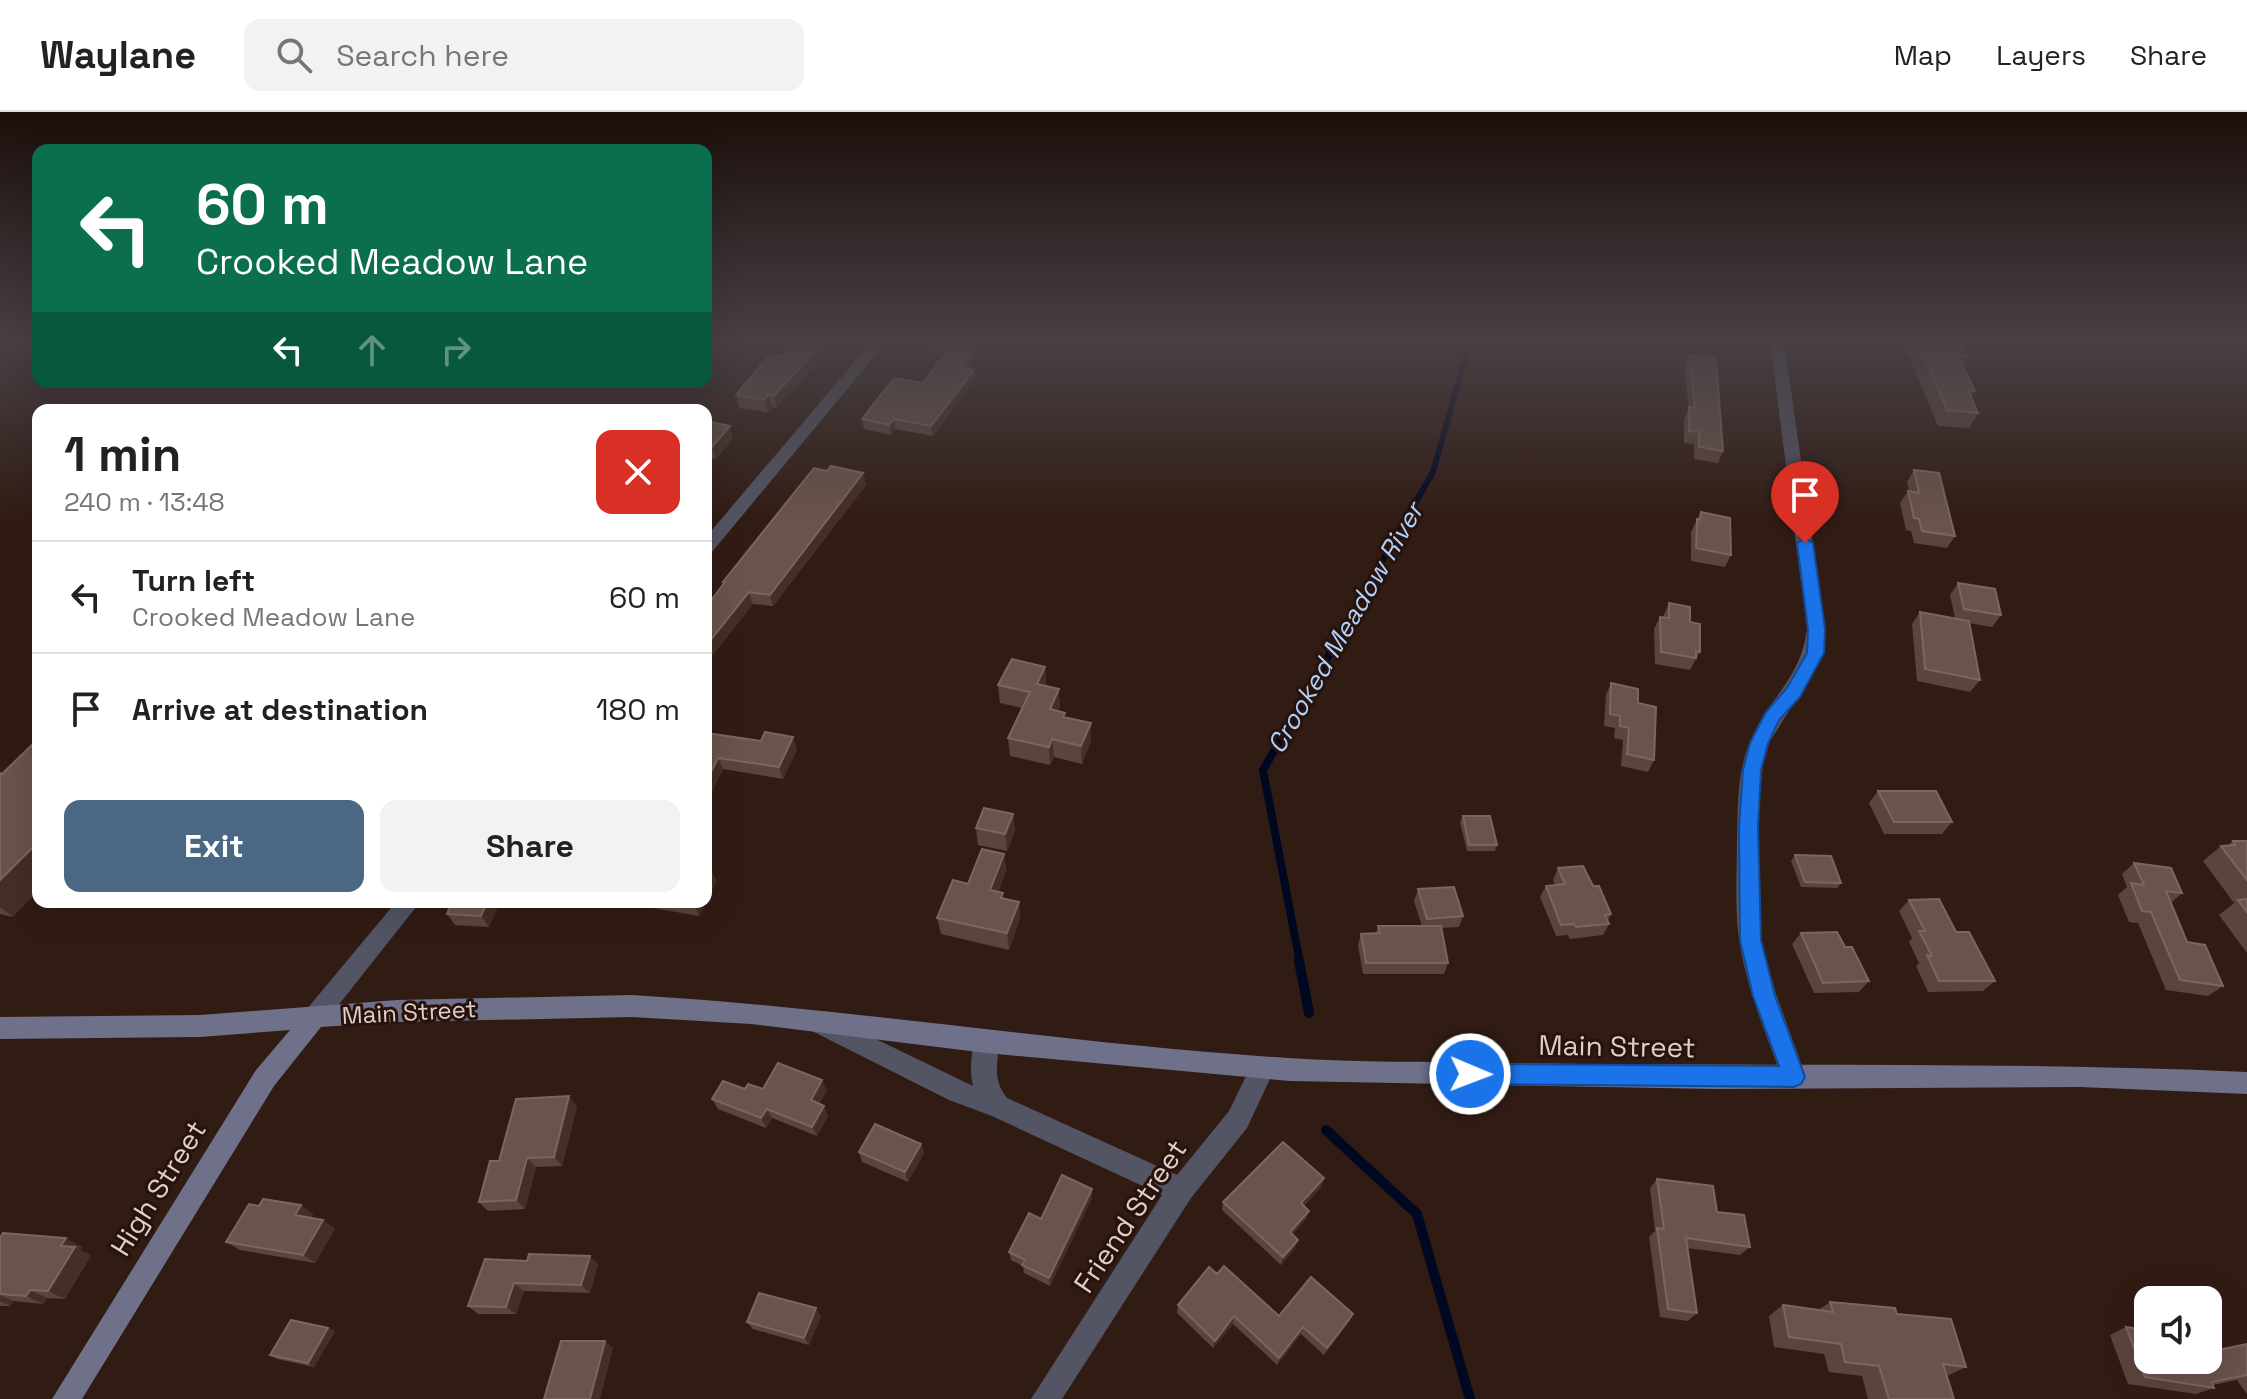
<!DOCTYPE html>
<html lang="en">
<head>
<meta charset="utf-8">
<style>
  :root { --surface:#fff; --page:#f2f2f2; --text:#222; --muted:#767676; --line:#e0e0e0; --accent:#4a6883 }
  body { margin:0; font-family:"Space Grotesk",sans-serif; background:var(--page); color:var(--text); height:100vh; display:flex; flex-direction:column; font-size:30px; white-space:nowrap }
  * { box-sizing:border-box; margin:0 }
  p { font-size:26px; color:var(--muted) }
  .icon { flex:none; width:44px; height:44px; fill:none; stroke:currentColor; stroke-width:2; stroke-linecap:round; stroke-linejoin:round }
  .map { position:relative; flex:1; overflow:hidden }
  .details { position:absolute; left:32px; top:292px; width:680px; height:504px; display:flex; flex-direction:column; background:var(--surface); border-radius:16px; box-shadow:0 8px 32px #0002 }
  .details>* { flex:none }
  .banner { position:absolute; left:32px; top:32px; width:680px; height:244px; border-radius:16px; box-shadow:0 8px 32px #0002; background:#0b6e4f; color:#fff; overflow:hidden }
  .buttons { position:absolute; left:2134px; top:1174px; display:grid; gap:16px }
  .buttons a { display:grid; place-items:center; width:88px; height:88px; border-radius:16px; background:var(--surface); box-shadow:0 8px 32px #0002; font-size:40px }
  .pin { position:absolute; display:grid; place-items:center; width:68px; height:68px; color:#fff; margin:-82px -34px; border-radius:50% 50% 50% 0; rotate:-45deg; box-shadow:0 0 8px #0007 }
  .pin .icon { rotate:45deg }
  .me { position:absolute; width:88px; margin:-44px; rotate:91deg; stroke-linejoin:round; filter:drop-shadow(0 0 6px #0008) }
  .turn { display:flex; align-items:center; gap:28px; height:168px; padding:0 32px; font-size:36px }
  .turn .icon { width:104px; height:104px; stroke-width:2.5 }
  .turn b { display:block; font-size:56px; line-height:68px }
  .lanes { display:flex; align-items:center; height:76px; padding:0 32px; background:#0003; justify-content:center; gap:40px; direction:ltr }
  .lanes .off { opacity:.35 }
  .round { display:grid; place-items:center; flex:none; width:84px; height:84px; border-radius:16px; background:var(--page) }
  .summary { display:flex; align-items:center; justify-content:space-between; height:136px; padding:0 32px }
  h1 { font-size:48px; font-weight:700; line-height:60px }
  .action { display:flex; gap:16px; margin-top:auto; padding:16px 32px }
  .action a { flex:1; height:92px; border-radius:16px; background:var(--accent); color:#fff; font-size:32px; font-weight:700; line-height:92px; text-align:center }
  .action a+a { background:var(--page); color:var(--text) }
  ul { padding:0; list-style:none }
  li { display:flex; align-items:center; gap:24px; height:112px; padding:0 32px; border-top:2px solid var(--line) }
  li div { flex:1 }
  li b { display:block; font-size:30px }
  li em { font-style:normal }
  header { display:flex; align-items:center; gap:48px; box-sizing:border-box; height:112px; padding:0 40px; background:var(--surface); border-bottom:2px solid var(--line) }
  header strong { font-size:38px }
  nav { display:flex; gap:44px; margin-inline-start:auto; font-size:28px }
  .search { width:560px; height:72px; background:var(--page); display:flex; align-items:center; gap:20px; box-sizing:border-box; padding:0 28px; border-radius:16px; color:var(--muted); font-size:30px }
  .map>svg:first-child { display:block }
  .lines { fill:none; stroke-linecap:round; stroke-linejoin:round }
  .stream-far2 { stroke:#000821; stroke-width:6 }
  .stream-far1 { stroke:#000821; stroke-width:8 }
  .stream { stroke:#000821; stroke-width:10 }
  .minor { fill:#535464; fill-rule:evenodd }
  .tertiary { fill:#535464; fill-rule:evenodd }
  .secondary { fill:#6f708a; fill-rule:evenodd }
  .wall { fill:#5b443c }
  .shaded-wall { fill:#442e25 }
  .building { fill:#69534b; stroke:#7b665f; stroke-width:2 }
  .route { fill:#1a73e8; stroke:#114b97; stroke-width:2 }
  .labels { text-anchor:middle; dominant-baseline:central; stroke-width:6; stroke-linejoin:round; paint-order:stroke }
  .street-label { font-size:24px; fill:#ddcec9; stroke:#27130b }
  .water-label { font-size:26px; font-style:italic; fill:#afd0fb; stroke:#27130b }
  .near-street-label { font-size:28px; fill:#ddcec9; stroke:#27130b }
</style>
</head>
<body>
<header>
<strong>Waylane</strong>
<div class="search"><svg class="icon" aria-label="search" viewBox="0 0 24 24"><circle cx="10" cy="10" r="6"/><path d="M15 15l6 6"/></svg>Search here</div>
<nav><a>Map</a><a>Layers</a><a>Share</a></nav>
</header>
<div class="map">
<svg width="2247" height="1287" viewBox="0 0 2247 1287">
  <rect width="100%" height="100%" fill="#311c14"/>
  <g class="lines">
    <!-- stream-far2 -->
    <path class="stream-far2" d="M1350,505l83,-145 37,-131"/>
    <!-- stream-far1 -->
    <path class="stream-far1" d="M1300,851l-37,-193 89,-155"/>
    <!-- stream -->
    <path class="stream" d="M1299,849l10,52
      M1326,1018l91,84 53,185"/>
    <!-- minor -->
    <path class="minor" d="M1770,229h14l41,288 -7,35 -48,77 -7,24 -4,36 -1,103 4,39 14,51 30,83 -3,8 -9,3 -9,-3 -3,-8c-18,-47 -38,-96 -44,-146 -3,-31 -1,-62 -1,-92 1,-33 0,-67 13,-97 18,-45 50,-60 57,-113z
      M822,901l151,73c-4,-17 -2,-36 5,-52l8,-3 8,3c11,23 -7,38 13,64l170,77 52,-64 25,-51 9,-3 9,3 3,8 -28,60 -56,70 -129,201h-31l131,-204 -170,-79 -43,-16 -135,-68 -4,-8 4,-8z"/>
    <!-- tertiary -->
    <path class="tertiary" d="M872,229h15l-175,211 -6,2v-17z
      M396,790h24l-98,124 -8,3 -8,-3 -4,-8 4,-8z"/>
    <!-- secondary -->
    <path class="secondary" d="M632,883c219,13 436,49 656,63 70,5 141,3 211,5 249,4 499,-2 748,9v22l-167,-7 -366,2 -424,-8 -304,-28 -235,-29 -119,-7 -235,5 -76,5 -47,59 -192,313h-30l204,-329 34,-40 -90,7 -200,2v-22l200,-2 197,-15z"/>
  </g>
  <!-- wall -->
  <path class="wall" d="M923,229h53l-5,7h4l1,10 -7,10 5,2 1,9 -42,57 -38,-7 -4,6 -27,-6 -2,-10 61,-36 23,-31 -22,-4z
    M1899,229h61l7,16 -5,8 13,26 -4,6 7,16 -9,15 -31,-2 -29,-70 -5,-1z
    M1689,243l34,96 -5,12 -24,-4v-15l-10,-1v-23l5,-13 -5,-40z
    M782,244l-5,52 -5,-1 -5,5 -28,-4 -3,-13z
    M706,309l27,17 -17,21 -10,-2z
    M1914,358l41,66 -8,12 -33,-5 -3,-12 -5,-1 -6,-27 8,-12h1l-2,-9z
    M827,359l36,2 3,12 -93,121 -20,-2 -42,53 -5,-1v-49l17,-23v-2z
    M1701,400l30,43 -6,12 -34,-6v-29z
    M1958,471l43,32 -9,12 -23,-4 11,57 -10,12 -53,-11 -5,-57 8,-12 35,6 -5,-23z
    M1669,491l21,19 10,30 -10,18 -35,-6 -1,-35 6,-12h3z
    M1045,555l1,19 14,21 -2,4 7,7 26,5v18l-9,23 -28,-7 -4,8 -40,-9 -2,-18 14,-30 -22,-5 -2,-18z
    M1611,571l27,20 16,57 -6,12 -27,-6 2,-26 -9,-2 1,-10 -11,-2 2,-31z
    M706,621l91,16 -14,30 -60,-10 -14,28h-3z
    M0,661l2,1 11,143 -13,-3z
    M1878,679l74,31 -10,12h-58l-15,-31z
    M1013,702l2,17 -8,20 -29,-6 -2,-17z
    M1463,704l34,29 -2,6h-28l-7,-29z
    M2233,729h14v112l-28,-38 15,-12 -31,-42 18,-15h6z
    M1004,742l2,17 -8,21 6,6 15,4 1,16 -11,32 -68,-16 -4,-16 31,-34z
    M1795,743l46,28 -4,5 -36,-1 -10,-26z
    M2134,751l48,30 -11,10 16,39 36,44 -15,10 -42,-6 -28,-67 -9,-1 -11,-27 9,-8 -5,-13z
    M1558,756l35,18 18,28 -3,6 1,4 -6,11 -33,4 -2,-4 -12,1 -16,-39 6,-11 9,-1 -2,-5z
    M717,769l-18,35 -46,-8 -3,-6h56z
    M1418,777l45,27 -4,11 -18,1 7,35 -4,11h-81l-5,-29 3,-11 15,-1 2,-7h44l-8,-25z
    M1909,788l47,32 39,49 -12,10 -55,1 -12,-26 3,-3 -10,-21 3,-4 -13,-27z
    M452,790h48l-11,25 -34,-2 -8,-11z
    M1801,821l44,14 24,34 -10,11 -45,1 -22,-49z
    M745,977l82,1 -8,14 9,12 -11,20 -45,-18 -6,10 -48,-19 -6,-10z
    M577,994l-15,60 -26,1 -11,42 -37,2 -9,-9 20,-41z
    M921,1032l3,9 -16,29 -46,-20 -3,-10z
    M1324,1066l-3,9 -17,19 5,5 -3,8 -14,16 3,13 -14,17 -59,-55 1,-8z
    M1657,1067l60,33 33,35 -10,8 -53,-7 10,65 -9,8 -28,-4 -11,-80 6,-6 -5,-43z
    M1092,1086l-42,88 -26,-13 -1,-7 -12,-6 -2,-8 32,-33z
    M313,1102l-2,4 12,2 12,9 -20,34 -75,-13 -14,-8z
    M0,1126l82,9 -2,3 11,5 -26,44 -18,-1 -4,6 -30,-3 -3,5h-10z
    M485,1147l113,5 -8,29 -66,-2 -8,23h-38l-10,-8z
    M1217,1162l62,42 74,-2 -4,8 -25,33 -23,-21 -24,31 -44,-41 -20,24 -36,-35 1,-8z
    M1830,1190l67,12 69,53 -19,9 7,23h-86l-6,-23 -33,-4 -5,-18 -50,-7 -5,-31 14,-11 35,5z
    M821,1204l-12,29 -56,-16 -6,-7z
    M2126,1215l82,33 39,-16v50l-10,-14 -24,5 1,3 -18,6 -68,-10 -18,-49z
    M328,1216l7,3 -21,36 -37,-8 -7,-4z"/>
  <!-- shaded-wall -->
  <path class="shaded-wall" d="M824,229h13l-60,67 -3,-12z
    M967,229h9l-11,14 -1,-11z
    M975,236l1,10 -13,19 -2,-10z
    M974,258l1,9 -42,57 -2,-10z
    M768,283l4,12 -5,5 -3,-12z
    M894,307l1,10 -4,6 -2,-10z
    M730,314l3,12 -17,21 -4,-12z
    M863,361l3,12 -93,121 -3,-11z
    M749,480l4,12 -42,53 -5,-11z
    M1045,555l1,18 -8,17 -1,-18z
    M1059,577l1,18 -9,20 -1,-18z
    M708,595l4,10 -6,8v-16z
    M1091,611v18l-9,23 -1,-18z
    M793,625l4,12 -14,30 -4,-12z
    M1052,627l2,18 -4,8 -1,-18z
    M718,646l5,11 -14,28 -3,-7v-8z
    M1013,702l2,17 -8,20 -2,-17z
    M38,730v49l-25,26 -13,-10v-27z
    M1004,742l2,17 -14,36 -2,-17z
    M711,758l6,11 -18,35 -5,-11 1,-3h11v-21z
    M487,790h13l-11,25 -8,-11z
    M1019,790l1,16 -11,32 -2,-17z
    M822,968l5,10 -12,20 -4,-10z
    M569,984l8,10 -15,60 -8,-9z
    M824,994l4,10 -11,20 -5,-9z
    M767,997l5,9 -6,10 -5,-10z
    M921,1032l3,9 -16,29 -3,-10z
    M527,1046l9,9 -11,42 -9,-9z
    M1324,1066l-3,9 -23,25 3,-9z
    M1092,1077v9l-42,88 -1,-8z
    M301,1093l12,9 -6,10 -12,-9z
    M1309,1099l-3,8 -19,21 3,-8z
    M323,1108l12,9 -20,34 -12,-8z
    M66,1126l16,9 -2,3 11,5 -26,44 -17,-8 13,-45z
    M1298,1128l-3,8 -14,17 2,-8z
    M590,1144l8,8 -8,29 -9,-8z
    M514,1171l10,8 -8,23 -10,-7z
    M30,1178l17,8 -4,6 -17,-8z
    M0,1183l13,6 -3,5 -10,-5z
    M816,1196l5,8 -12,29 -5,-7z
    M1353,1202l-4,8 -25,33 3,-7z
    M1234,1204l-1,8 -20,24 2,-7z
    M1303,1215l-2,7 -24,31 2,-7z
    M328,1216l7,3 -21,36 -6,-4z
    M605,1229l8,7 -13,51h-10z"/>
  <!-- building -->
  <path class="building" d="M796,229h28l-50,55 -6,-1 -4,5 -28,-5 34,-41 12,2z
    M946,229h21l-3,3z
    M1918,229h42l7,16 -9,-1 17,35 -7,-1 10,23 -31,-3z
    M952,232l23,4 -14,19 13,3 -43,56 -37,-7 -5,6 -27,-6 32,-41 29,5z
    M1689,243l27,4 7,92 -24,-4v-15l-10,-1v-24l6,1z
    M706,309l24,5 -18,21 -6,-1z
    M831,354l32,7 -93,122 -21,-3 -43,54v-39l19,-25h-2l91,-114 13,3z
    M1914,358l25,3 16,63 -33,-5 -3,-12 -5,-1 -6,-27 11,2z
    M1701,400l29,6 1,37 -35,-7 1,-29 3,1z
    M1958,471l37,6 6,26 -37,-6z
    M1669,491l21,4v15l10,2v28l-4,-1v7l-35,-6 -1,-35 9,1z
    M1920,500l49,9 11,59 -55,-11z
    M1012,547l33,8 -8,17 22,5 -9,20 15,4 -2,4 28,6 -10,23 -29,-7 -3,8 -41,-9 22,-46 -32,-7z
    M1611,571l27,6v14l18,4 -2,53 -27,-6 2,-26 -9,-2v-10l-10,-2z
    M765,620l28,5 -14,30 -61,-9 -12,24v-49l55,8z
    M38,627v103l-38,38v-107l2,1z
    M1878,679h58l16,31h-58z
    M984,696l29,6 -8,20 -29,-6z
    M1463,704h27l7,29h-28z
    M2233,729h14v39l-26,-34 14,-1z
    M982,737l22,5 -14,36 13,3 -2,5 18,4 -12,31 -70,-15 16,-38 15,4z
    M1795,743l36,1 10,27 -36,-1z
    M2134,751l37,5 11,25 -16,-2 21,51 18,3 18,41 -43,-6 -29,-68 -9,-1 -11,-28 13,2z
    M1583,754l10,20h6l12,28 -6,1 4,9 -33,3 -2,-3 -13,1 -15,-39 19,-2 -7,-16z
    M706,757l5,1 -5,11z
    M1454,775l9,29 -36,3 -9,-30z
    M1939,787l17,33h13l26,49h-56l-12,-26 5,1 -13,-25h6l-16,-31z
    M2247,787v13l-9,-12z
    M452,790h35l-6,14 -34,-2z
    M676,790h19l-1,3z
    M1378,814h63l7,37h-82l-5,-29 19,-1z
    M1837,820l8,15h7l17,34 -46,2 -22,-50z
    M778,951l44,17 -11,20 13,6 -12,21 -45,-18 -6,9 -49,-19 11,-18 22,8 3,-5 15,5z
    M569,984l-15,61 -27,1 -11,42 -37,2 11,-41h9l17,-62z
    M875,1012l46,20 -16,28 -46,-20z
    M1283,1030l41,36 -23,25 8,8 -19,21 8,8 -15,17 -60,-55z
    M1062,1063l30,14 -43,89 -27,-13 3,-5 -16,-8 20,-39 12,6z
    M1657,1067l56,7 4,26 27,3 6,32 -64,-9 11,75 -29,-4 -11,-81 7,1z
    M263,1087l38,6 -6,10 28,5 -20,35 -77,-13 23,-38 10,2z
    M3,1121l63,5 -5,8 14,1 -27,44 -18,-1 -4,6 -26,-2v-56z
    M529,1142l61,2 -9,29 -67,-2 -8,24 -38,-1 17,-47 42,2z
    M1224,1154l55,50 32,-39 42,37 -26,34 -24,-21 -24,31 -45,-42 -19,25 -37,-36 31,-38 8,7z
    M759,1181l57,15 -12,30 -57,-16z
    M1830,1190l65,6 2,6 54,5 15,48 -23,-3 11,35h-65l-10,-33 -34,-4 -4,-18 -52,-7 -6,-32 50,7z
    M291,1208l37,8 -20,35 -38,-8z
    M2126,1215l22,3v30h60v-8l39,-8v31l-35,7 2,6 -69,-11z
    M561,1229h44l-15,58h-46z"/>
  <!-- sky -->
  <linearGradient id="sky" x2="0" y2="1"><stop stop-color="#1b0f0b"/><stop offset="0.56" stop-color="#484045"/><stop offset="1" stop-color="#484045" stop-opacity="0"/></linearGradient>
  <rect width="2247" height="409" fill="url(#sky)"/>
  <!-- route -->
  <path class="route" d="M1805,426l8,5 12,86 -1,24 -24,44 -21,23 -11,23 -7,27 -3,57 3,113 14,56 30,81 -4,7 -7,3 -324,-3 -8,-3 -3,-7 3,-7 8,-3 309,2 -26,-70 -13,-56 -1,-113 4,-57 7,-27 16,-31 21,-24 20,-35 1,-24 -11,-86z"/>
  <g class="labels">
    <!-- street labels -->
    <g class="street-label">
      <text transform="translate(409 900) rotate(-3)">Main Street</text>
    </g>
    <!-- water labels -->
    <g class="water-label">
      <text transform="translate(1345 516) rotate(-60)">Crooked Meadow River</text>
    </g>
    <!-- near-street labels -->
    <g class="near-street-label">
      <text transform="translate(1617 934) rotate(1)">Main Street</text>
      <text transform="translate(158 1076) rotate(-58)">High Street</text>
      <text transform="translate(1130 1104) rotate(-56)">Friend Street</text>
    </g>
  </g>
</svg>
<div class="buttons">
<a><svg class="icon" aria-label="sound" viewBox="0 0 24 24"><path d="M4 9h4l5-4v14l-5-4H4zM17 9q2 3 0 6"/></svg></a>
</div>
<div class="pin" style="left:1805px;top:431px;background:#d93025"><svg class="icon" aria-label="arrive" viewBox="0 0 24 24"><path d="M6 21V4h12l-3 4 3 4H6"/></svg></div>
<svg class="me" style="left:1470px;top:962px" viewBox="-20 -20 40 40"><circle r="17" fill="#1a73e8" stroke="#fff" stroke-width="3"/><path d="M0-11L8 9 0 5-8 9z" fill="#fff"/></svg>
<div class="banner">
<div class="turn"><svg class="icon" aria-label="left" viewBox="0 0 24 24"><path d="M17 20v-9H6M10 6l-5 5 5 5"/></svg><div><b>60 m</b>Crooked Meadow Lane</div></div>
<div class="lanes"><svg class="icon" aria-label="left" viewBox="0 0 24 24"><path d="M17 20v-9H6M10 6l-5 5 5 5"/></svg><svg class="icon off" aria-label="ahead" viewBox="0 0 24 24"><path d="M12 20V5M6 11l6-6 6 6"/></svg><svg class="icon off" aria-label="right" viewBox="0 0 24 24"><path d="M7 20v-9h11M14 6l5 5-5 5"/></svg></div>
</div>
<section class="details">
<div class="summary"><div><h1>1 min</h1><p>240 m · 13:48</p></div><a class="round" style="background:#d93025;color:#fff"><svg class="icon" aria-label="close" viewBox="0 0 24 24"><path d="M6 6l12 12M18 6L6 18"/></svg></a></div>
<ul>
<li><svg class="icon" aria-label="left" viewBox="0 0 24 24"><path d="M17 20v-9H6M10 6l-5 5 5 5"/></svg><div><b>Turn left</b><p>Crooked Meadow Lane</p></div><em>60 m</em></li>
<li><svg class="icon" aria-label="arrive" viewBox="0 0 24 24"><path d="M6 21V4h12l-3 4 3 4H6"/></svg><div><b>Arrive at destination</b></div><em>180 m</em></li>
</ul>
<div class="action"><a>Exit</a><a>Share</a></div>
</section>
</div>
</body>
</html>
